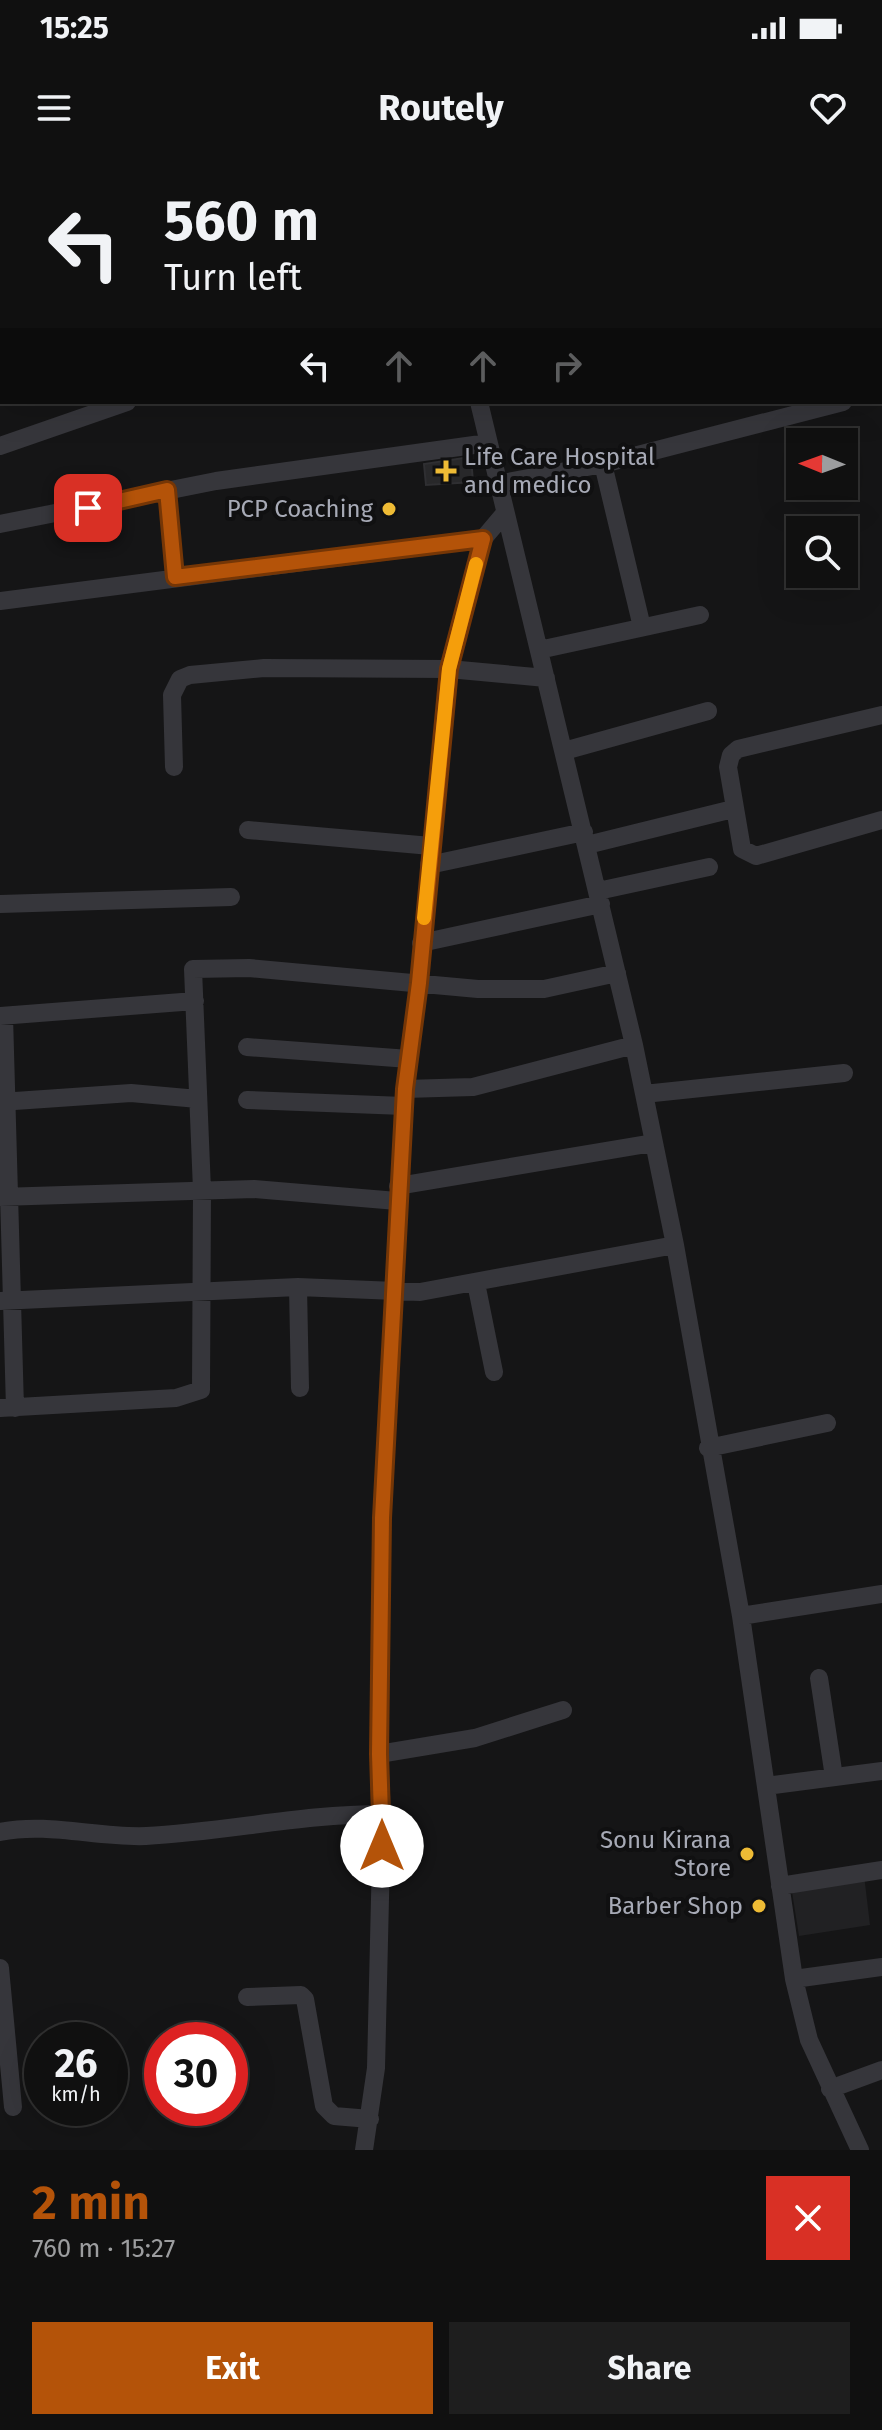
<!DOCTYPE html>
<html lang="en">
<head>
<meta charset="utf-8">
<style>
  :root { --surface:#101010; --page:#1e1e1e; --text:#f1f3f6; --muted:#9c9d9f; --line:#303030; --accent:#b45309 }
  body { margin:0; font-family:"Fira Sans",sans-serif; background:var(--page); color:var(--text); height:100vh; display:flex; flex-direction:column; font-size:30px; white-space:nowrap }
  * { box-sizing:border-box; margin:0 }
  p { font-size:26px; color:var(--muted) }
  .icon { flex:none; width:44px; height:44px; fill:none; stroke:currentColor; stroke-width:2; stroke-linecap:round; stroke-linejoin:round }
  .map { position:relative; height:1990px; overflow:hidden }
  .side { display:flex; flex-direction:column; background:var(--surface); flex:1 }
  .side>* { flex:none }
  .hud { position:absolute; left:0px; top:0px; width:882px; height:244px; box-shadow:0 8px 32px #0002,0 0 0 2px var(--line); background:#101010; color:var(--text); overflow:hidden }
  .needle { width:52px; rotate:271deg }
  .fabs { position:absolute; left:786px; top:268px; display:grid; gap:16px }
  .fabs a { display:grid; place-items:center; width:72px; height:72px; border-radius:0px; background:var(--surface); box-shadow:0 8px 32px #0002,0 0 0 2px var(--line); font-size:40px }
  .speed { position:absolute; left:24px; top:1862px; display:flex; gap:16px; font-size:40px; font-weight:700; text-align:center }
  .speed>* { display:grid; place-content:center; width:104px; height:104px; border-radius:50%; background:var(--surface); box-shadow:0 8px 32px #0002,0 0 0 2px var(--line); line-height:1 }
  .speed small { font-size:20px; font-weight:400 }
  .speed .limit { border:12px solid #d22; background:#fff; color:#111 }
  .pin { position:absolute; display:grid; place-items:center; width:68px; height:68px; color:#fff; margin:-34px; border-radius:16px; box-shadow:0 4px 12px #0006 }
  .me { position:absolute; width:88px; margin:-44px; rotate:0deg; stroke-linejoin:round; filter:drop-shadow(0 0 6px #0008) }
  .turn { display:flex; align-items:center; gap:28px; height:168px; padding:0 32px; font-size:36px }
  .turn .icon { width:104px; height:104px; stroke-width:2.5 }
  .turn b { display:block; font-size:56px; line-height:68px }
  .lanes { display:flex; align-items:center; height:76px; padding:0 32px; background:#0003; justify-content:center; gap:40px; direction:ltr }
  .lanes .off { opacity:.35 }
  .round { display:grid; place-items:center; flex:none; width:84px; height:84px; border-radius:0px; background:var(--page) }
  .head { display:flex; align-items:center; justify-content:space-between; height:136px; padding:0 32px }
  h1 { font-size:48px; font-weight:700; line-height:60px; color:var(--accent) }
  .cta { display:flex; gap:16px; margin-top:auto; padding:16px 32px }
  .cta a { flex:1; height:92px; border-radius:0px; background:var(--accent); color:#fff; font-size:32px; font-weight:700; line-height:92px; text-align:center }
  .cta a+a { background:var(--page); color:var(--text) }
  .status { display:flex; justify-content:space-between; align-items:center; height:56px; padding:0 40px; background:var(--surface); direction:ltr }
  .status svg { height:22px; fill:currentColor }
  header { display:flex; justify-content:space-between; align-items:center; height:104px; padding:0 32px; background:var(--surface); font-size:36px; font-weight:700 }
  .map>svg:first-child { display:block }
  .built { fill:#212123 }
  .building { fill:#28282a; stroke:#2f2f32; stroke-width:2 }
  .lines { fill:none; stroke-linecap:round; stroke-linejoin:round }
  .minor { stroke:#36363b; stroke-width:18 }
  .route-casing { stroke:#753606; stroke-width:20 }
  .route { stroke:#b45309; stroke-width:14 }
  .slow { stroke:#f59e0b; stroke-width:14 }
  .poi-dot { fill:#eebb35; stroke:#101011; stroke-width:3 }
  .labels { text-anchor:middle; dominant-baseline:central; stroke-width:8; stroke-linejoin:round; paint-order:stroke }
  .poi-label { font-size:24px; fill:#a7aab6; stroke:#101011; text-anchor:end }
</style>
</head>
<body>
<div class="status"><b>15:25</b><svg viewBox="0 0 49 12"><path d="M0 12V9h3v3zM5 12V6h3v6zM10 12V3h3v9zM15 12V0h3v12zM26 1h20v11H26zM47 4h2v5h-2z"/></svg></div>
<header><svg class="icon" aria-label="menu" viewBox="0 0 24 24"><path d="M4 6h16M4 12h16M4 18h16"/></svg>Routely<svg class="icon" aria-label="heart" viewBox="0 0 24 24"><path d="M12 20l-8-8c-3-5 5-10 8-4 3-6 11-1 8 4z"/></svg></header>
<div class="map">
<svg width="882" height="1990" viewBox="0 0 882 1990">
  <rect width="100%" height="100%" fill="#151516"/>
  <!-- built -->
  <path class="built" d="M864,1715l6,50 -71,11 -7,-44z"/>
  <!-- building -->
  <path class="building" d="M471,297l2,25 -47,3 -2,-21z"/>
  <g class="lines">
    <!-- minor -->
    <path class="minor" d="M419,0v2
      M782,0v2
      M165,2l11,-2
      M616,2l8,-2
      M880,22h2
      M0,34h2
      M880,86h2
      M0,108h2
      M0,188h2
      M880,230l2,2
      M479,242l155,643 41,200 66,371 53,363 15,61 51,110
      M0,286l127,-44
      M603,304l39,163
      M497,324l106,-20 240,-62
      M167,330l8,87
      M0,364l216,-43 272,-38
      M0,441l483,-62
      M539,490l161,-35
      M882,555l-144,34 -7,6 -3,12 14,82 14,7 126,-36
      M564,591l144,-40
      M174,607l-2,-72 8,-16 10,-4 74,-7 185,1 97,9
      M248,670l183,16
      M587,685l146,-36
      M429,705l155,-33
      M598,731l111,-24
      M0,744l231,-7
      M421,783l180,-39
      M0,856l195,-15
      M4,856l11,392
      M247,887l162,12
      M405,929l68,-2 161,-42
      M644,934l200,-21
      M247,940l157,6
      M0,942l131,-9 67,6
      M398,1026l255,-43
      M0,1037l254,-8 143,12
      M476,1123l18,89
      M298,1127l2,101
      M0,1141l298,-14 122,5 255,-47
      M0,1248l176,-10 25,-8 1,-200 -9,-221 56,-1 229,21h66l73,-16
      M708,1288l119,-25
      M741,1456l141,-22
      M819,1518l15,99
      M379,1594l96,-16 88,-28
      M766,1626l116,-15
      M0,1672c48,-10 97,6 146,4 79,-4 156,-22 236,-22
      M780,1726l102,-16
      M0,1808l13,139
      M794,1819l88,-12
      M247,1837l54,-2 4,4 19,107 10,10 36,3
      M830,1929l52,-19
      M364,1990l12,-82 6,-254 -3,-60 3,-236 23,-429 14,-106 30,-314 34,-130 22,-26"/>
  </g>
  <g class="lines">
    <defs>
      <path id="route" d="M88,348l79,-18 8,87 308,-38 -34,130 -30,314 -14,106 -23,429 -3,236 3,92"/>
    </defs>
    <!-- route casing -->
    <use href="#route" class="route-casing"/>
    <!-- route -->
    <use href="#route" class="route"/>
    <!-- slow -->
    <path class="slow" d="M424,758l25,-249 27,-105"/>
  </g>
  <!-- markers -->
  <g class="poi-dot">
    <path d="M442 299h8v8h8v8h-8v8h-8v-8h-8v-8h8z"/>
    <circle cx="389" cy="349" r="8"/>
    <circle cx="747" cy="1694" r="8"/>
    <circle cx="759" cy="1746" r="8"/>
  </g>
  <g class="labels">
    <!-- poi labels -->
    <g class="poi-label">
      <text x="464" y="297" text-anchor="start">Life Care Hospital<tspan x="464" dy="28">and medico</tspan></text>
      <text x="373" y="349">PCP Coaching</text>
      <text x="731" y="1680">Sonu Kirana<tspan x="731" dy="28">Store</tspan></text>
      <text x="743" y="1746">Barber Shop</text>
    </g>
  </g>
</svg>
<div class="fabs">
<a><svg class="needle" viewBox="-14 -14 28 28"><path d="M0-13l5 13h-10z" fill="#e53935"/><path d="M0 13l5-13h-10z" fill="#9c9d9f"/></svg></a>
<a><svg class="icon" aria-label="search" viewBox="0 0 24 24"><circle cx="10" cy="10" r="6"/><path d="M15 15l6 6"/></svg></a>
</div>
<div class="speed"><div>26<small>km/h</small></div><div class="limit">30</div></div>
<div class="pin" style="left:88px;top:348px;background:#d93025"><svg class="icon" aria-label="arrive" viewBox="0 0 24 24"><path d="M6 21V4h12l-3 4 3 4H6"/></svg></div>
<svg class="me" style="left:382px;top:1686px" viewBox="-20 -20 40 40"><circle r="19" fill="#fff"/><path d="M0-13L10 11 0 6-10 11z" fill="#b45309"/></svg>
<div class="hud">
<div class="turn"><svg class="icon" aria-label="left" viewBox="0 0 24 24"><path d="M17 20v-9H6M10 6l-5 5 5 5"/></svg><div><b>560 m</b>Turn left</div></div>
<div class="lanes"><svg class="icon" aria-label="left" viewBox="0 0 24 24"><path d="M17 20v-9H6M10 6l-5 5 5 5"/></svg><svg class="icon off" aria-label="ahead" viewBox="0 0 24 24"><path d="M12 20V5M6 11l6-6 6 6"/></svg><svg class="icon off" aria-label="ahead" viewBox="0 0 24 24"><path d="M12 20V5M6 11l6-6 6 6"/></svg><svg class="icon off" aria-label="right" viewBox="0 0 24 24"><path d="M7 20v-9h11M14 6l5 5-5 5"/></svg></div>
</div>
</div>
<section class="side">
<div class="head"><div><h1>2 min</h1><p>760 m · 15:27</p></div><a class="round" style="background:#d93025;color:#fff"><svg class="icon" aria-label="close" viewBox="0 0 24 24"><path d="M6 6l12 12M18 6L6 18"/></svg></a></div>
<div class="cta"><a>Exit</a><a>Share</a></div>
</section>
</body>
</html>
